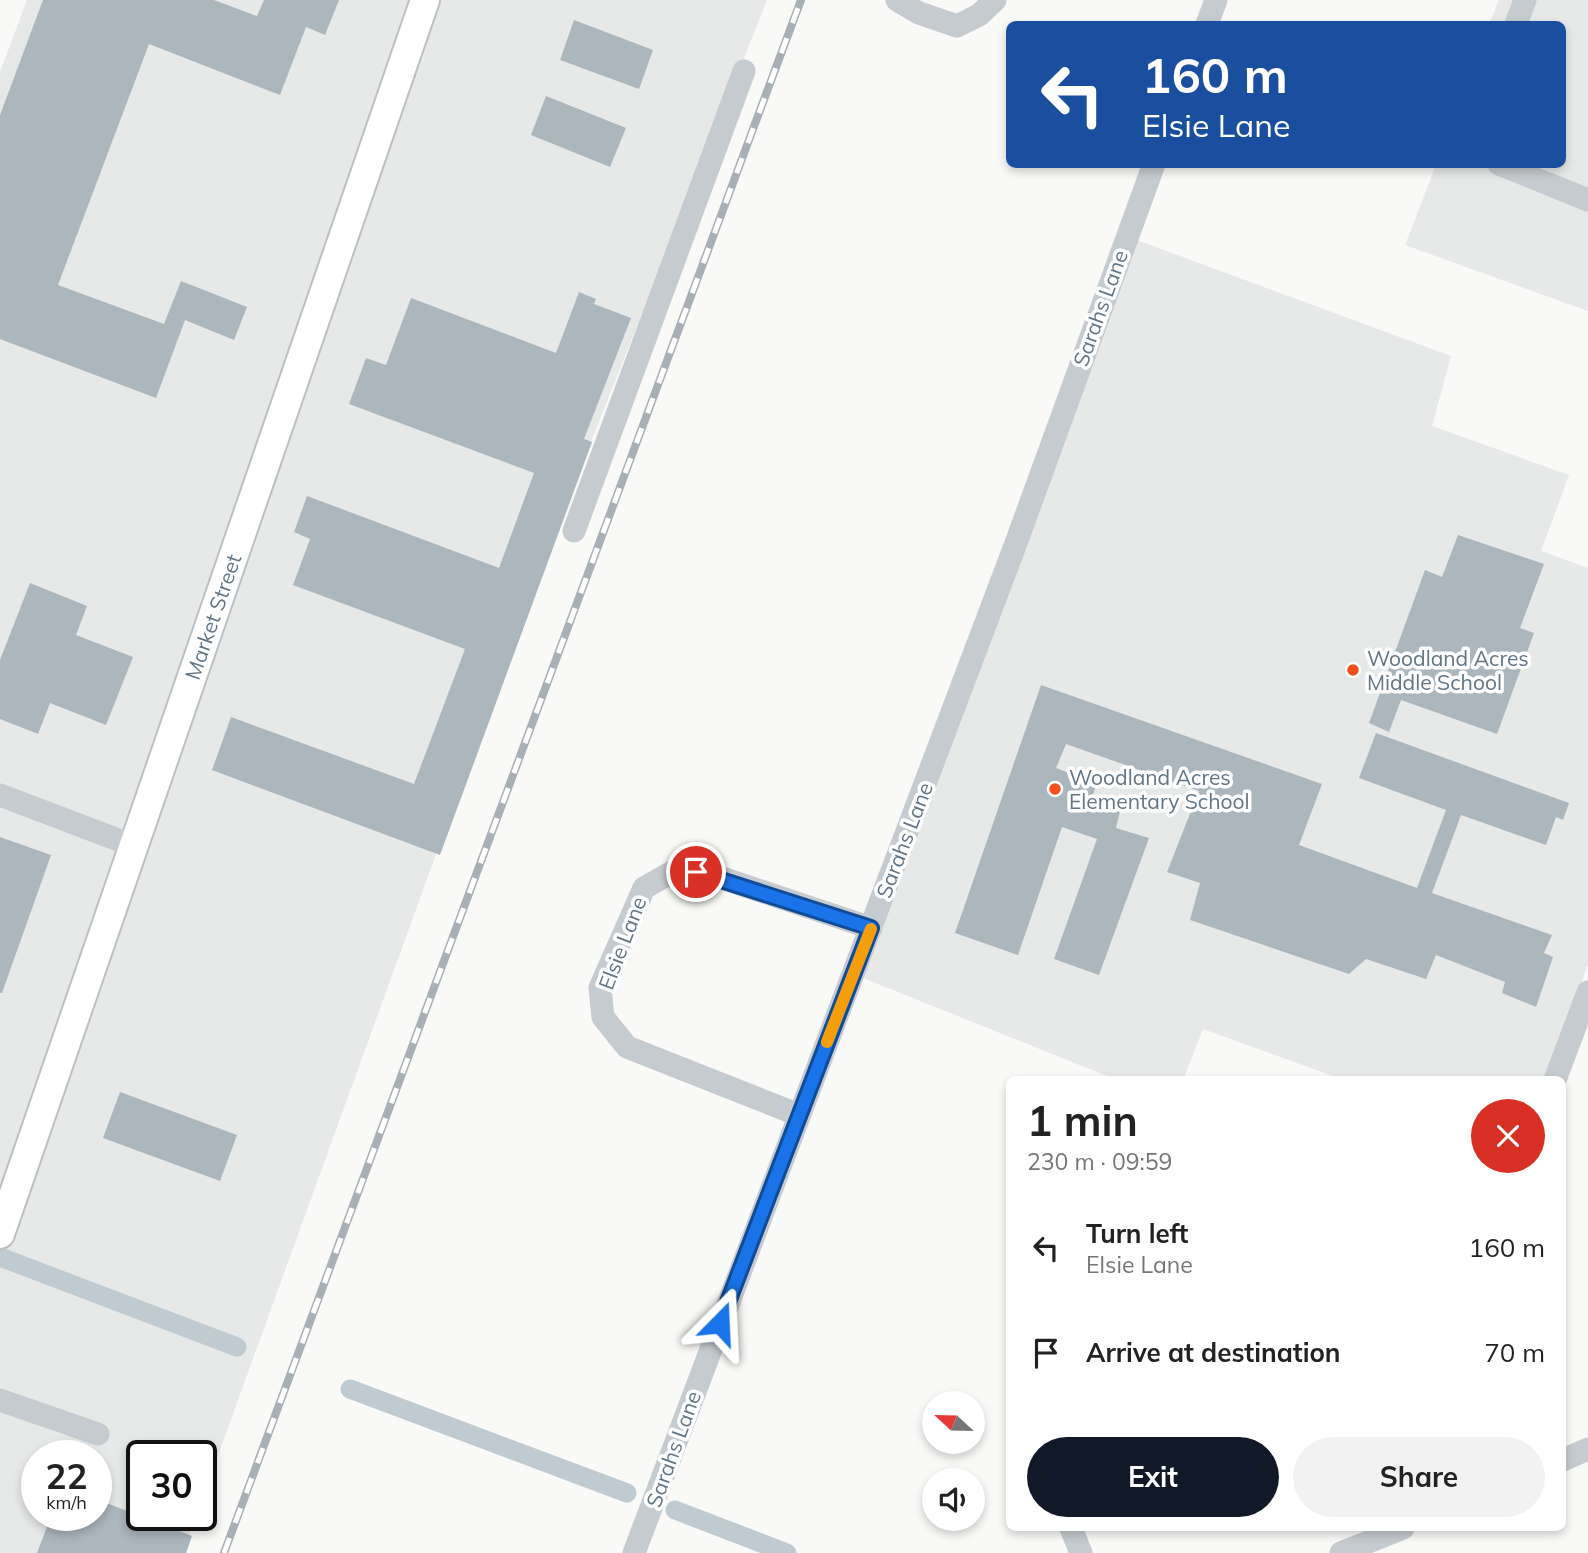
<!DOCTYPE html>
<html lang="en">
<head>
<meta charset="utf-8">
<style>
  :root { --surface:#fff; --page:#f2f2f2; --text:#222; --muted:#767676; --accent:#111827 }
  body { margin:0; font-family:Mulish,sans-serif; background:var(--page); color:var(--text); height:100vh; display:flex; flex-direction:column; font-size:26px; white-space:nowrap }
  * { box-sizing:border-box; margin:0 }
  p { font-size:23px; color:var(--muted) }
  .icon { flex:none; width:38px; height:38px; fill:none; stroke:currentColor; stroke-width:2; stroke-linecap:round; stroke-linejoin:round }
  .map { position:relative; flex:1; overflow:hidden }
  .sheet { position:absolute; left:1006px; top:1076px; width:560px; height:455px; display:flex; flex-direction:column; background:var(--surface); border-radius:10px; box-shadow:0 4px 10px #0003 }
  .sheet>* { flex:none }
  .guide { position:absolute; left:1006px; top:21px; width:560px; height:147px; border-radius:10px; box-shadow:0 4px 10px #0003; background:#1a4fa0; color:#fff; overflow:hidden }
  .needle { width:46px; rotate:292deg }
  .controls { position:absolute; left:922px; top:1391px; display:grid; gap:14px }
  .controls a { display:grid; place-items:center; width:63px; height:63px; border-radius:50%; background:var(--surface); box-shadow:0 4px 10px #0003; font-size:35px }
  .speed { position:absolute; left:21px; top:1440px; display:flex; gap:14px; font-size:35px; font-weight:700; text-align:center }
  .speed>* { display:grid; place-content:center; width:91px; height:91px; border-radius:50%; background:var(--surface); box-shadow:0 4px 10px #0003; line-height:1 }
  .speed small { font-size:18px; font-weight:400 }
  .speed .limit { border:4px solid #111; border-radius:10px; background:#fff; color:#111 }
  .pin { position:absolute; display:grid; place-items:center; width:60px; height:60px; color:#fff; margin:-30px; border:4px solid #fff; border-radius:50%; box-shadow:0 2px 7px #0007 }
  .me { position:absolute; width:77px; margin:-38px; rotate:21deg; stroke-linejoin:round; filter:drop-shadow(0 0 5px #0008) }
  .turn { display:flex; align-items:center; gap:24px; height:147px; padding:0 21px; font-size:32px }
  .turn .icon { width:91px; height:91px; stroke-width:2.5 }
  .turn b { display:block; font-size:49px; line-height:60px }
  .round { display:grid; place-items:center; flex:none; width:74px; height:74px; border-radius:37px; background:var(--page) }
  .summary { display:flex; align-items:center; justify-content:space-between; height:119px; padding:0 21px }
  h1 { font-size:42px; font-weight:700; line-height:52px }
  .action { display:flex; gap:14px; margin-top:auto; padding:14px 21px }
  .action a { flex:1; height:80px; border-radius:42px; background:var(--accent); color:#fff; font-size:28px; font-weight:700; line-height:80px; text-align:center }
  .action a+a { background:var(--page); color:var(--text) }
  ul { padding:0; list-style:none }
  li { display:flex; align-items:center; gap:21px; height:105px; padding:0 21px }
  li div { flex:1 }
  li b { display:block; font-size:26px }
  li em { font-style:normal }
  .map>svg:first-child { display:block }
  .built { fill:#e7e8e8; fill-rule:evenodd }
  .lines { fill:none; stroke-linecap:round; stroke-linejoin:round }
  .canal { stroke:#bfcbd0; stroke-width:19 }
  .building { fill:#acb6bd }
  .major-casing { stroke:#bcc0c4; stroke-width:32 }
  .minor { stroke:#c6cbcf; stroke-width:23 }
  .major { stroke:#fff; stroke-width:28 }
  .rail-casing { stroke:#a8afb5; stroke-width:8 }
  .rail { stroke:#fff; stroke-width:5; stroke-dasharray:16; stroke-linecap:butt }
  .route-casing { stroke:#114b97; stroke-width:18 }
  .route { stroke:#1a73e8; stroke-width:12 }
  .slow { stroke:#f59e0b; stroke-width:12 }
  .poi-dot { fill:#f4501c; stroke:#fff; stroke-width:2.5 }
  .labels { text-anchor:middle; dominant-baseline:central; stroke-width:7; stroke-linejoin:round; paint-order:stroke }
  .street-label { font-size:21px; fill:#617585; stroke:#fff }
  .poi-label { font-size:21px; fill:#617585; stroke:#fff; text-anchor:start }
</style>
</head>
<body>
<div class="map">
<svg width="1588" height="1553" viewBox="0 0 1588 1553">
  <rect width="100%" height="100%" fill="#f9f9f7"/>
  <!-- built -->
  <path class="built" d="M27,0h740l-234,587 -332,915v-46h-59v60h54l-13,37h-183v-1481zM37,1456h59v60h-59z
    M1499,0h89v311l-183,-66 31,-80 127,-1v-140h-74z
    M1134,239l317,117 -19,70 137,49 -28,76 47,17v397l-43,115h-201l-141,-51 -20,51h-66l-259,-104z"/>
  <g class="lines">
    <!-- canal -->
    <path class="canal" d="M0,1257l237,90
      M350,1389l277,104
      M675,1510l112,43"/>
  </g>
  <!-- building -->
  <path class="building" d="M43,0h171l43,16 7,-16h75l-14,35 -19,-8 -26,68 -131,-51 -91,241 106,39 17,-43 66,26 -13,33 -49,-20 -29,78 -156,-59v-224z
    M574,20l79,30 -14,39 -79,-29z
    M546,96l80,32 -16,39 -79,-32z
    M579,292l17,7 -2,5 37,14 -47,121 8,3 -152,413 -228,-85 19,-53 183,67 51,-135 -172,-64 17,-46 -16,-7 13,-36 192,72 35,-95 -185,-69 17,-46 20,7 25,-67 145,55z
    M1458,535l86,29 -24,64 14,5 -37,101 -96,-34 -12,32 -20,-9 56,-153 17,7z
    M30,583l57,23 -11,29 57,22 -27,68 -56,-22 -12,31 -38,-15v-59z
    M1041,685l281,99 -23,61 118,43 29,-78 -87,-32 17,-45 193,70 -6,17 -7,-3 -10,28 -85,-30 -29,78 120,42 -8,18 9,4 -17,50 -34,-14 3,-11 -69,-27 -10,24 -60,-20 -17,15 -159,-54 10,-37 -33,-11 32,-81 -133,-47 -10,24 41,16 -5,13 29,10 -5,21 33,10 -50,137 -45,-16 43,-120 -35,-12 -44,128 -63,-22z
    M0,837l51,18 -49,138h-2z
    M120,1092l117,43 -17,46 -117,-43z
    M96,1499l96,37 -6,17h-149l14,-37h45z"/>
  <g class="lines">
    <defs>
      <g id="major">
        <path id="s1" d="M0,1234l425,-1234"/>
      </g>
    </defs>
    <!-- major casing -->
    <use href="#major" class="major-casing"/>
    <!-- minor -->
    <path class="minor" d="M897,0l22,13 38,13 22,-11 16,-15
      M1207,24l9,-24
      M1516,24l9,-24
      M1499,164l89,36
      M574,531l170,-460
      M0,795l134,51
      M1555,1080l33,-88
      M799,1115l-172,-68 -24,-30 -3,-29 44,-100 35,-20 34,7 158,53
      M0,1400l98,34
      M1563,1460l25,-11
      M1071,1528l10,25
      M634,1553l382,-1010 138,-379
      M1341,1553l62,-25"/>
    <!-- major -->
    <use href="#major" class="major"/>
    <defs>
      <path id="rail" d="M224,1553l577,-1553"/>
    </defs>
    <!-- rail casing -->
    <use href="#rail" class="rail-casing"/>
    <!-- rail -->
    <use href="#rail" class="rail"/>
  </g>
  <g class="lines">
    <defs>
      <path id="route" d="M696,872l175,56 -151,395"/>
    </defs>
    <!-- route casing -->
    <use href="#route" class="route-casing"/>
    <!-- route -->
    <use href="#route" class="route"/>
    <!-- slow -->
    <path class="slow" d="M827,1042l44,-113"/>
  </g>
  <!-- markers -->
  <g class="poi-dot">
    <circle cx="1353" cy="670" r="7"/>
    <circle cx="1055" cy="789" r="7"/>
  </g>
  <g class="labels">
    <!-- street labels -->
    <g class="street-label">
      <text transform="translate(1100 308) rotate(-70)">Sarahs Lane</text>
      <text stroke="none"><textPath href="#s1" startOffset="653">Market Street</textPath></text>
      <text transform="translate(904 840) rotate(-69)">Sarahs Lane</text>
      <text transform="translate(622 943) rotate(-69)">Elsie Lane</text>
      <text transform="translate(673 1449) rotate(-70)">Sarahs Lane</text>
    </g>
    <!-- poi labels -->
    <g class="poi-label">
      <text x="1367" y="658">Woodland Acres<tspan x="1367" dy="24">Middle School</tspan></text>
      <text x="1069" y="777">Woodland Acres<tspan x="1069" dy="24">Elementary School</tspan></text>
    </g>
  </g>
</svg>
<div class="controls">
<a><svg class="needle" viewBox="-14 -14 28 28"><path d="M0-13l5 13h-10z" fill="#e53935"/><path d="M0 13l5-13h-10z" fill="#767676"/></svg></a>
<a><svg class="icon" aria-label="sound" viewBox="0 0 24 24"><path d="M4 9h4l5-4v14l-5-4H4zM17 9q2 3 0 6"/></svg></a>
</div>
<div class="speed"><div>22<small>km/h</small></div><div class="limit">30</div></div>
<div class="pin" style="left:696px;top:872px;background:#d93025"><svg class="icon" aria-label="arrive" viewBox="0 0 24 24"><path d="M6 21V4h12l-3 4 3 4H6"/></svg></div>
<svg class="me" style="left:720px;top:1323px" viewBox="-20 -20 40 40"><path d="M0-17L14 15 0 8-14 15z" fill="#1a73e8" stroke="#fff" stroke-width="4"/></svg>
<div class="guide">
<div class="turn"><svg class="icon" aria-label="left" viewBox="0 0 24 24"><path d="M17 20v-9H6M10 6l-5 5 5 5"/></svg><div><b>160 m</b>Elsie Lane</div></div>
</div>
<section class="sheet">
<div class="summary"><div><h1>1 min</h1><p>230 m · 09:59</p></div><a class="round" style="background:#d93025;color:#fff"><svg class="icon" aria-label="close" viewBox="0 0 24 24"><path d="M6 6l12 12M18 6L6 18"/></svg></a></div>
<ul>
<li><svg class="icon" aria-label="left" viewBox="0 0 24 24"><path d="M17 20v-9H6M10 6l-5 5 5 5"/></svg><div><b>Turn left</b><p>Elsie Lane</p></div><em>160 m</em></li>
<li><svg class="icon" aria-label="arrive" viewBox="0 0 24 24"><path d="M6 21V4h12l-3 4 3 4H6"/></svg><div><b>Arrive at destination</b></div><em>70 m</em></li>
</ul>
<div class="action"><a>Exit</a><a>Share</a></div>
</section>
</div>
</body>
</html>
